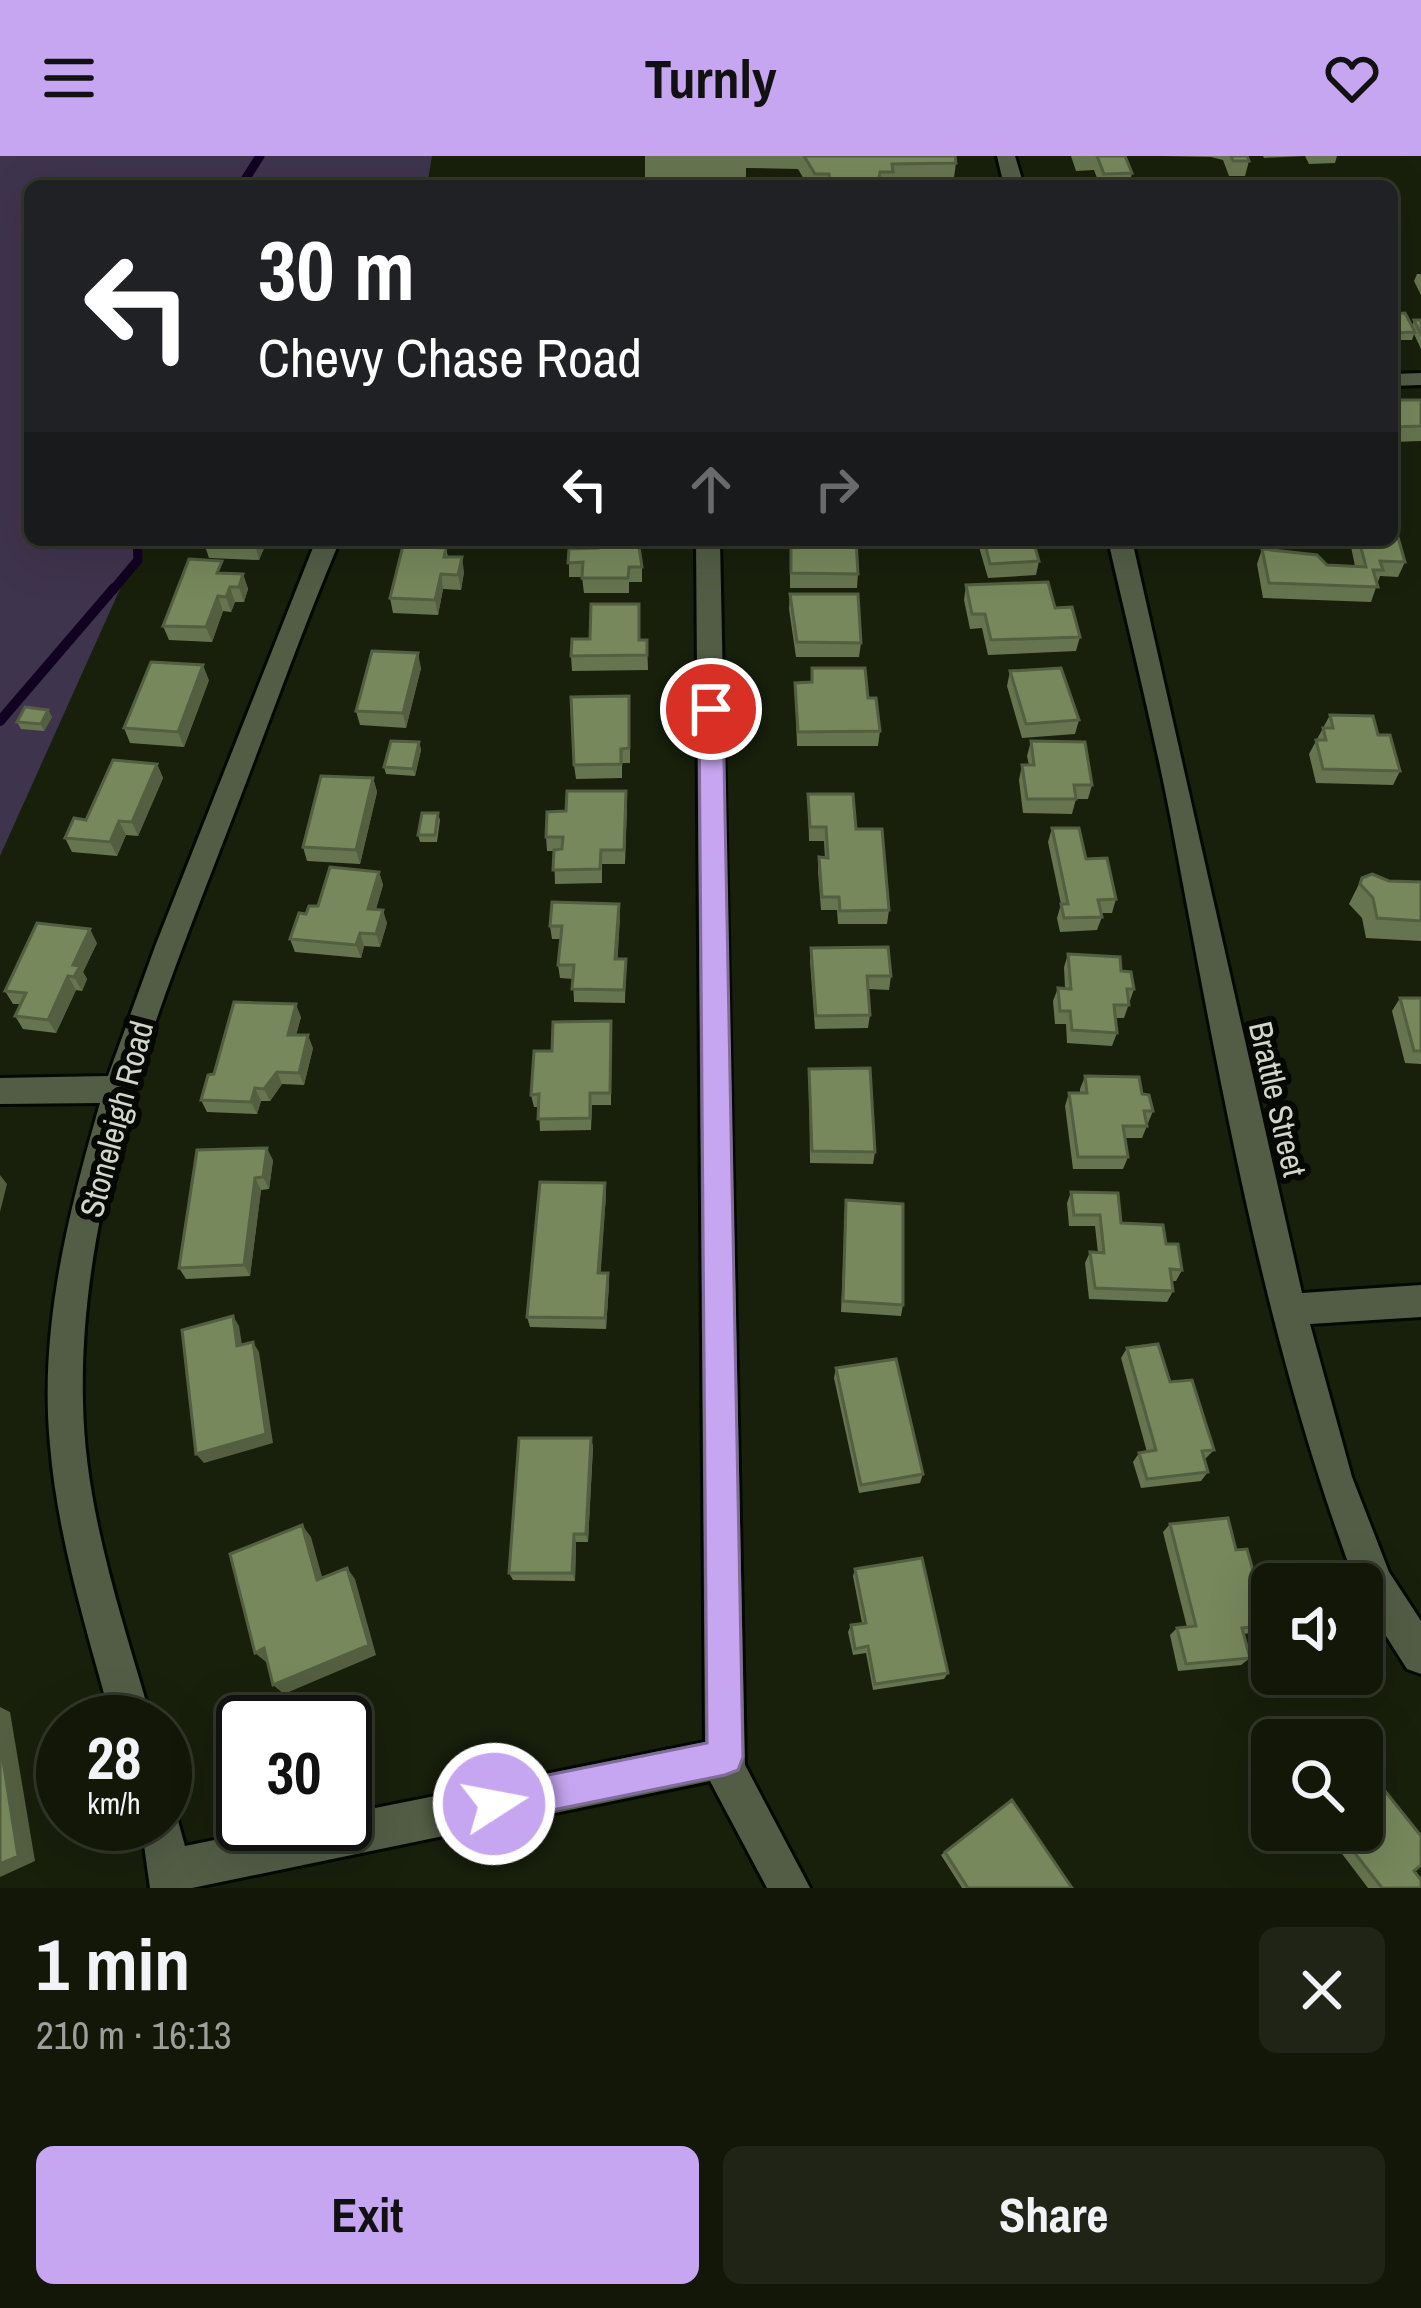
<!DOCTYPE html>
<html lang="en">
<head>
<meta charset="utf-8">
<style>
  :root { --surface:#121708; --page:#1f2416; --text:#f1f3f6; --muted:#9c9f9c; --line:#313629; --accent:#c6a6f0 }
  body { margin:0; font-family:"Archivo Narrow",sans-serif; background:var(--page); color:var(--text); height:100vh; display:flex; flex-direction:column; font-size:45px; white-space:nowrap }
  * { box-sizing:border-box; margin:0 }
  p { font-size:39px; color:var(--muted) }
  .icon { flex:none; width:66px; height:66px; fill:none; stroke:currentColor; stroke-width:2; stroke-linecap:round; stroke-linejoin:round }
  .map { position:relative; height:1732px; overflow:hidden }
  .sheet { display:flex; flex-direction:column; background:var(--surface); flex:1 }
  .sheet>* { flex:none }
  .guide { position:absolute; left:24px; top:24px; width:1374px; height:366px; border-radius:18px; box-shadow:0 12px 48px #0002,0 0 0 3px var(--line); background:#202124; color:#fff; overflow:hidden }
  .controls { position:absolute; left:1251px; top:1407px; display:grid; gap:24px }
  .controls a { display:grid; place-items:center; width:132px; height:132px; border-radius:18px; background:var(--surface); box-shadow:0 12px 48px #0002,0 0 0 3px var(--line); font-size:60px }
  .speed { position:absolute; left:36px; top:1539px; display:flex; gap:24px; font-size:60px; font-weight:700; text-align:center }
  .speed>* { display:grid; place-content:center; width:156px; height:156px; border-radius:50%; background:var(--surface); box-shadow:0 12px 48px #0002,0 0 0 3px var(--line); line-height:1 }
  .speed small { font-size:30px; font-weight:400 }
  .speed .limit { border:6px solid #111; border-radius:18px; background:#fff; color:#111 }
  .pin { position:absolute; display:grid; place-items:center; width:102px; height:102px; color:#fff; margin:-51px; border:6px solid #fff; border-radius:50%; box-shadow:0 3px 12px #0007 }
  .me { position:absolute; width:132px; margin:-66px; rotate:79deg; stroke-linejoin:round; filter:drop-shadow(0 0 9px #0008) }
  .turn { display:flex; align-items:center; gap:42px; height:252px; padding:0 36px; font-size:54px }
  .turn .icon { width:156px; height:156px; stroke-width:2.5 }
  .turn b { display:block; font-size:84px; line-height:102px }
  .lanes { display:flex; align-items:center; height:114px; padding:0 36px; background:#0003; justify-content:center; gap:60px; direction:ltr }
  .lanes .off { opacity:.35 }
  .round { display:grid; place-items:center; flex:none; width:126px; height:126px; border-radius:18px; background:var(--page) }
  .headline { display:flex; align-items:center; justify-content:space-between; height:204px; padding:0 36px }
  h1 { font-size:72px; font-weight:700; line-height:90px }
  .cta { display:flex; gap:24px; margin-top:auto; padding:24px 36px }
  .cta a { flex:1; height:138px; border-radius:18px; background:var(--accent); color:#111; font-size:48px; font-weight:700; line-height:138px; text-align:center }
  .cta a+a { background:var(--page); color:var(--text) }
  header { display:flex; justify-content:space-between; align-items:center; height:156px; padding:0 36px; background:var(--accent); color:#111; font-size:54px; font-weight:700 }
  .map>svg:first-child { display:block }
  .green { fill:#3f344d }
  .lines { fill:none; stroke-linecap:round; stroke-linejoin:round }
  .stream-far1 { stroke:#120222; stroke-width:9 }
  .stream { stroke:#120222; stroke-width:10 }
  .minor-casing { stroke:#040900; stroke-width:6 }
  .minor { fill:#535d46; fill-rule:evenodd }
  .wall { fill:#66754f }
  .shaded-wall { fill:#535f40 }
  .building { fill:#77885c; stroke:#535f40; stroke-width:3 }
  .route { fill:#c6a6f0; stroke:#816c9c; stroke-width:3 }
  .labels { text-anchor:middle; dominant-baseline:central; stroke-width:12; stroke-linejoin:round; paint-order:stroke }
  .street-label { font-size:33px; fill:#d0d5c8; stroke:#050802 }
</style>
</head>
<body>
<header><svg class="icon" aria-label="menu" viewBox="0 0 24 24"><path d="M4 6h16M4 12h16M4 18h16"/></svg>Turnly<svg class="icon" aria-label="heart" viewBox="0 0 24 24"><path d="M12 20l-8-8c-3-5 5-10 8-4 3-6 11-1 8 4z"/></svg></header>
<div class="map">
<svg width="1421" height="1732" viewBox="0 0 1421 1732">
  <rect width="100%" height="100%" fill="#181f0b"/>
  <!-- green -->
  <path class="green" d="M0,0h432l-5,30h-397v354h112l-142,316z"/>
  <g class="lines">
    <!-- stream-far1 -->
    <path class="stream-far1" d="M241,30l19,-30
      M112,435l26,-31 -1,-20"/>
    <!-- stream -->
    <path class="stream" d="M0,565l114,-133"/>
    <defs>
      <path id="minor" d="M997,0h18l9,30h-20z
        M1421,217v12l-29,1v-12z
        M316,384h24c-39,92 -72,186 -108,279 -72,187 -154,381 -149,584 2,109 39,215 69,319h-40c-25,-91 -54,-182 -62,-277 -11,-117 18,-231 50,-342l-100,1v-26l108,-2 48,-132z
        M696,384h24l25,1225 65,123h-43l-57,-107 -518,107h-42l-9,-64h24v-19l10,5 10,36 108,-22h52v-10l360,-72z
        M1108,384h24l170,753 119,-8v32l-111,7 42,153 37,95 32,49v53l-14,-5 -45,-71v-14h-6c-93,-247 -137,-510 -186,-769 -18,-92 -41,-183 -62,-275z"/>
    </defs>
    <!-- minor casing -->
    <use href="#minor" class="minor-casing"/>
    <!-- minor -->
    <use href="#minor" class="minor"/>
  </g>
  <!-- wall -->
  <path class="wall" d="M645,0h101v2v-2h209l1,7 -3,22 -145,1 -10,-17 -52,-1v9l-101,2z
    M1071,0h54l7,17 -3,13h-29l-6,-16 -18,1z
    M1163,0h84l2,5 -4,15h-16l-6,-16 -12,-3z
    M1263,0h74l-2,7 -26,1 -4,-8 -41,2z
    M1417,118h4v21l-7,-14z
    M1392,158l20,12 2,-6h7v29l-7,-15 -2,6h-20z
    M1392,244h29v41l-29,1z
    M262,384l2,8 -5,12 -50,-2 -5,-15z
    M790,384l68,34 -1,14h-67z
    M977,384h56l6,21 -3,14 -48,3z
    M1354,384h38l13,22 -7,15 -18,-1 -9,26 -108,-4 -6,-34 5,-15 65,16 28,1 -4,-19z
    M446,392l2,9 16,15 -3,18 -18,-1 -5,26 -45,-2 -3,-15z
    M569,393l73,18v15h-13v11h-45l-2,-16h-13z
    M226,418h17l5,15 -4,13h-9l-4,10 -8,-1 -11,31 -43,-2 -6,-14z
    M966,429l89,23 25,29 -4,14 -88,4 -6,-27 -12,1 -6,-29z
    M790,438l71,49 -2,14h-63l-7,-48z
    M640,484h7l1,30 -76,1 -1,-15z
    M421,512l-15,60 -46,-3 -4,-14z
    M812,512l68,63 -2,15h-81l-2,-63 16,-1z
    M1010,515l69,49 -4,14 -53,4 -15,-52z
    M209,524l-25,67 -54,-4 -6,-15z
    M48,554l4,7 -8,14 -23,-2 -4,-7z
    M630,554v53h-8v15l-46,1 -2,-14z
    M1330,559l48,20 22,36 -7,14 -77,-2 -7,-29z
    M1031,585l61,44 -4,14h-12l-4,15 -49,-1 -4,-33 3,-15h7l-2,-9z
    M419,586l2,8 -6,26 -29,-2 -2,-7z
    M157,608l6,14 -25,58 -12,-1 -9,21 -45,-4 -7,-14z
    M373,622l4,14 -17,72 -53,-3 -4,-14z
    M808,638l48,35 33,81 -2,14h-49l-1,-14h-16l-3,-39 1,-14 6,1 -1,-17h-15z
    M627,649l-2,59h-23v19l-47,1 -1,-33h-7l-1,-14 20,-26z
    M438,657l2,7 -3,22h-17l-2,-7z
    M1052,672l34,31 30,40 -4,14h-11l1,4 -5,13 -37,2 -3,-14 4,-14 -13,-62z
    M379,716l4,13 -7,24 11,14 -7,24 -16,-1 -3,12 -66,-6 -5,-13 16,-25z
    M1362,722l27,3 32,1v59l-55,-3 -4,-20 -13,-14z
    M620,761l-3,42h9l-1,44 -51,-1 -1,-23 -13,-1 -2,-13 3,-26h-9l-2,-13z
    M97,787l-14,29 4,7 -5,12 -6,-1 -20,43 -33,-4 -8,-13 5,-12h-7l-8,-13z
    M811,792l80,28 -2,14 -21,-1 2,26 -2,13 -53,1 -5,-68z
    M1068,798l53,17 13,18 -10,29h-9l2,15 -5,13 -45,-3 -1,-19h-11l-2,-23 5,-13h7l-1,-21z
    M1400,842h21v66l-16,-1 -13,-52z
    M301,861l-5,18 17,13 -9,37 -22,-1 -12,17h-9l-4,13 -50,-2 -6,-12 13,-26z
    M611,865v84h-19l-1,25 -51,1 -1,-24h-5l-3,-12 21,-44z
    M809,913l66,83 -2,12 -63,-1z
    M1085,920l57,18 11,17 -11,27h-17l3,19 -5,12h-50l-8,-63 4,-13h11v-4z
    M197,994l76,10 -4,29 -8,1 -11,86 -64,3 -7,-11z
    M605,1027l1,12 -6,78 9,11 -3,45 -76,-2 -3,-10z
    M1071,1036l50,31 45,21 16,26 -6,11h-4l1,10 -6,11 -78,-3 -4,-36 5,-11 8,1 -3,-27h-26l-2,-23z
    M846,1044l57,105 -2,11 -60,-4z
    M1127,1192l43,34 44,68 -9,9 3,13 -7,9 -60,7 -8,-26 6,-9 8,-1 -26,-94z
    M836,1212l87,106 -3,9 -61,10 -25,-115z
    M591,1282l2,9 -5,95h-12l-1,39 -62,-1 -4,-7z
    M1170,1368l66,26 32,75 -8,7 -17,2 7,24 -9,7 -63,6 -8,-36 7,-7 10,-1 -24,-95z
    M855,1413l93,104 -4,6 -71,11 -7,-37 -13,2 -5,-23 3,-7 11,-2 -9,-47z
    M1369,1615l45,100 7,17h-53l-44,-58h38v-56z
    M1012,1644l60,88h-110l-21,-33z"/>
  <!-- shaded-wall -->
  <path class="shaded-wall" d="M256,384h6l2,8 -5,12 -4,-15z
    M462,401l2,15 -3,18 -3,-15z
    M243,418l5,15 -4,13 -5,-15z
    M441,418l2,15 -5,26 -3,-15z
    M230,431l5,15 -4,10 -5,-15z
    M218,440l5,15 -11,31 -6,-15z
    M418,497l3,15 -15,60 -3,-15z
    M203,509l6,15 -25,67 -6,-15z
    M48,554l4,7 -8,14 -3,-7z
    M419,586l2,8 -6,26 -2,-7z
    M157,608l6,14 -25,58 -6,-14z
    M373,622l4,14 -17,72 -4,-14z
    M119,665l7,14 -9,21 -7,-14z
    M379,716l4,13 -11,37 -4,-13z
    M619,748l1,13 -3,55 -2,-13z
    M383,754l4,13 -7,24 -4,-13z
    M90,773l7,14 -14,29 4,7 -5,12 -8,-14 -1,-12z
    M360,777l4,13 -3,12 -5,-13z
    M68,820l8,14 -20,43 -8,-13z
    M296,848l5,13 -8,30 -5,-12z
    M308,879l5,13 -9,37 -5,-12z
    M277,916l5,12 -12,17 -6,-12z
    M255,932l6,13 -4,13 -6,-12z
    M267,992l6,12 -4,29 -6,-12z
    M0,1019l7,9 -7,28z
    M255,1022l6,12 -11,86 -6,-11z
    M605,1027l1,12 -6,89 -2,-11z
    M608,1117l1,11 -3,45 -1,-11z
    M233,1160l6,10 5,31 -7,-11z
    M253,1186l6,10 14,91 -69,20 -8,-9z
    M591,1282l2,9 -5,95 -2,-8z
    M302,1369l9,12 15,54 -9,-11z
    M574,1378l2,8 -1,39 -3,-8z
    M347,1412l8,11 21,76 -92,39 -11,-9z
    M264,1492l10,10 -8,4 -11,-9z
    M0,1551l10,5 25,149 -35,16z"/>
  <!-- building -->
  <path class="building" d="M804,0h151l1,7 -64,1 1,8h-13l-2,10h-48l-1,-8h-14z
    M1097,0h28l7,17 -28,1z
    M1231,0h16l2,5h-16z
    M1405,157l10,19 -22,1 -1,-19z
    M1414,164h7v15z
    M1392,244h29v26l-29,1z
    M1392,378h5l8,28 -25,-1 3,9h-10l5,17 -109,-4 -7,-34 55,6 10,10 39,2 -7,-27h33z
    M205,384h52l-2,5 -51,-2z
    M598,384h40l4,27h-13l-1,11h-46l1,-16 -15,1 1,-14 29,-1z
    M791,384h65l2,34 -67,-1z
    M984,384h49l6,21 -49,3z
    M403,390l43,2 -2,9h18l-4,18 -17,-1 -6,26 -45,-2z
    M189,403l33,2 -5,12 26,1 -4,13h-9l-4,10 -8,-1 -12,31 -43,-1z
    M1048,426l7,26 17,-1 8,30 -89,3 -6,-26h-13l-6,-29z
    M790,438h68l3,49 -64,-1z
    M591,448h48v36h8v15l-76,1 1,-17h18z
    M372,495l46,2 -15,60 -47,-2z
    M151,506l52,3 -25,67 -54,-4z
    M812,512h53l3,30h8l4,33 -82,1 -3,-49 17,-1z
    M1061,512l18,52 -53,4 -16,-53z
    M629,540v52l-8,1v15l-47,1 -3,-68z
    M25,551l23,3 -7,14 -24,-2z
    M1330,559l43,1 5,19h12l10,36 -77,-2 -7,-29h10l-3,-12h10z
    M391,585l28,1 -6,27 -29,-2z
    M1031,585l54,1 7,43h-18l2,14h-49l-5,-34h12z
    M113,604l44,4 -25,58 -13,-1 -9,21 -45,-4 9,-20 12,2z
    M321,620l52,2 -17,72 -53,-3z
    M567,635h59l-2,59h-23l-1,19 -47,1 1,-20 8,-1 1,-12h-17l1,-25 19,-1z
    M808,638h45l3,35h26l7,81 -49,1 -1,-14h-17l-3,-40 9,1 -2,-31h-16z
    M422,657h16l-3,22h-17z
    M1052,672h27l7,31 21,-1 9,41 -18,1 4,17 -38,1 -3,-14h7z
    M330,711l49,5 -11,37 15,1 -7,24 -16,-1 -4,12 -66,-6 9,-26 7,1 3,-8h9z
    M1372,718l17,7 32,1v39l-44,-3 -4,-20 -13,-14 2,-6z
    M552,746l67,2 -4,55h11l-2,31 -52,-1 2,-24h-16l4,-39h-12z
    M37,767l53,6 -17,36 7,1 -6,11 -6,-1 -20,44 -33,-4 11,-23 -21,-2z
    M888,791l3,29h-24l3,39 -54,1 -5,-68z
    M1068,798l52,3 1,14 10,1 3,17h-7l2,16h-15l3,28 -45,-3 -2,-19h-10l-2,-23 13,1z
    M1400,842h21v53h-7z
    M234,846l62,2 -8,31h20l-9,38 -22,-1 -13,17 -9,-1 -4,14 -50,-2 7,-25 6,-1z
    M611,865l-1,72h-20v25l-52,1 1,-25 -8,1 3,-44h18l1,-29z
    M870,912l5,84 -63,-1 -3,-82z
    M1085,920l54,1 3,17 7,1 4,16h-9l3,15h-24l5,31h-50l-9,-64h18z
    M267,992l-4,29 -8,1 -11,87 -65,3 18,-118z
    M540,1026l65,1 -7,90h10l-3,45 -78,-1z
    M1071,1036l47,1 3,30 42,2 3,19h12l4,26 -12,-1 3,22 -78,-3 -5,-36 14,1 -4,-38h-26z
    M846,1044l57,4v101l-60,-4z
    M233,1160l4,30 16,-4 13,92 -70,20 -14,-124z
    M1158,1188l12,38 22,-2 22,70 -12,1 6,21 -61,7 -8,-26 17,-3 -29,-102z
    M896,1203l27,115 -62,11 -25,-117z
    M519,1282h72l-5,96h-12l-2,39h-63z
    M1228,1362l8,32 11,-1 21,76 -26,3 8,30 -64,6 -9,-36 19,-2 -26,-102z
    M302,1369l15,55 30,-12 22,77 -96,40 -9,-37 -9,5 -25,-99z
    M922,1402l26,115 -73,11 -7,-38 -13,3 -4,-24 15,-2 -11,-54z
    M0,1586l18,114 -18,8z
    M1369,1615l52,65v29l-7,6 7,9v8h-39l-45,-58h25v-53z
    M1012,1644l60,88h-104l-23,-36z"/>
  <!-- route -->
  <path class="route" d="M711,544l12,9 20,1048 -5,13 -13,5 -231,47 -13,-5 -5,-13 5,-13 13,-5 213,-43 -8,-1034z"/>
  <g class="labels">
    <!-- street labels -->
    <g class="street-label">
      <text transform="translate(1278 943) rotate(77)">Brattle Street</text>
      <text transform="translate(116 963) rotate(-75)">Stoneleigh Road</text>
    </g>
  </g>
</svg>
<div class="controls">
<a><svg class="icon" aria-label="sound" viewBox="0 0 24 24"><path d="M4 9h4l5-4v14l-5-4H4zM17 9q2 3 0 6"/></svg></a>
<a><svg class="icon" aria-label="search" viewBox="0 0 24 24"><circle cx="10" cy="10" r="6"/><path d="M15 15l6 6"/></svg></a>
</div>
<div class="speed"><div>28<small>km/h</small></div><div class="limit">30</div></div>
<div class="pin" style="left:711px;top:553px;background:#d93025"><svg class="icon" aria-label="arrive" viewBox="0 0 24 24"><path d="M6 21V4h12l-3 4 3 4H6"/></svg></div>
<svg class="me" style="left:494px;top:1648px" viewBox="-20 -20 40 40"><circle r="17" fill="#c6a6f0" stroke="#fff" stroke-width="3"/><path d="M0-11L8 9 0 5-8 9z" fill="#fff"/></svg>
<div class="guide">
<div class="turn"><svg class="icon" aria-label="left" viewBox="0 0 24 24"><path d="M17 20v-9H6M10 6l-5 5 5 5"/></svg><div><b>30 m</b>Chevy Chase Road</div></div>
<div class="lanes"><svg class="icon" aria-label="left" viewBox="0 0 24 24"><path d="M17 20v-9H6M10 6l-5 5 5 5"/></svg><svg class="icon off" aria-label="ahead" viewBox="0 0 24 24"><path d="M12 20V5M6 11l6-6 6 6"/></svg><svg class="icon off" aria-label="right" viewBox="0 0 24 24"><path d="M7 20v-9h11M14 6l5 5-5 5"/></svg></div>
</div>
</div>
<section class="sheet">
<div class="headline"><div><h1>1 min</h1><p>210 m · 16:13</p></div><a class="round"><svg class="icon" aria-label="close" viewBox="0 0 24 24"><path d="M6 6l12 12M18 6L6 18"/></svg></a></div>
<div class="cta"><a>Exit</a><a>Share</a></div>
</section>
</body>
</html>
